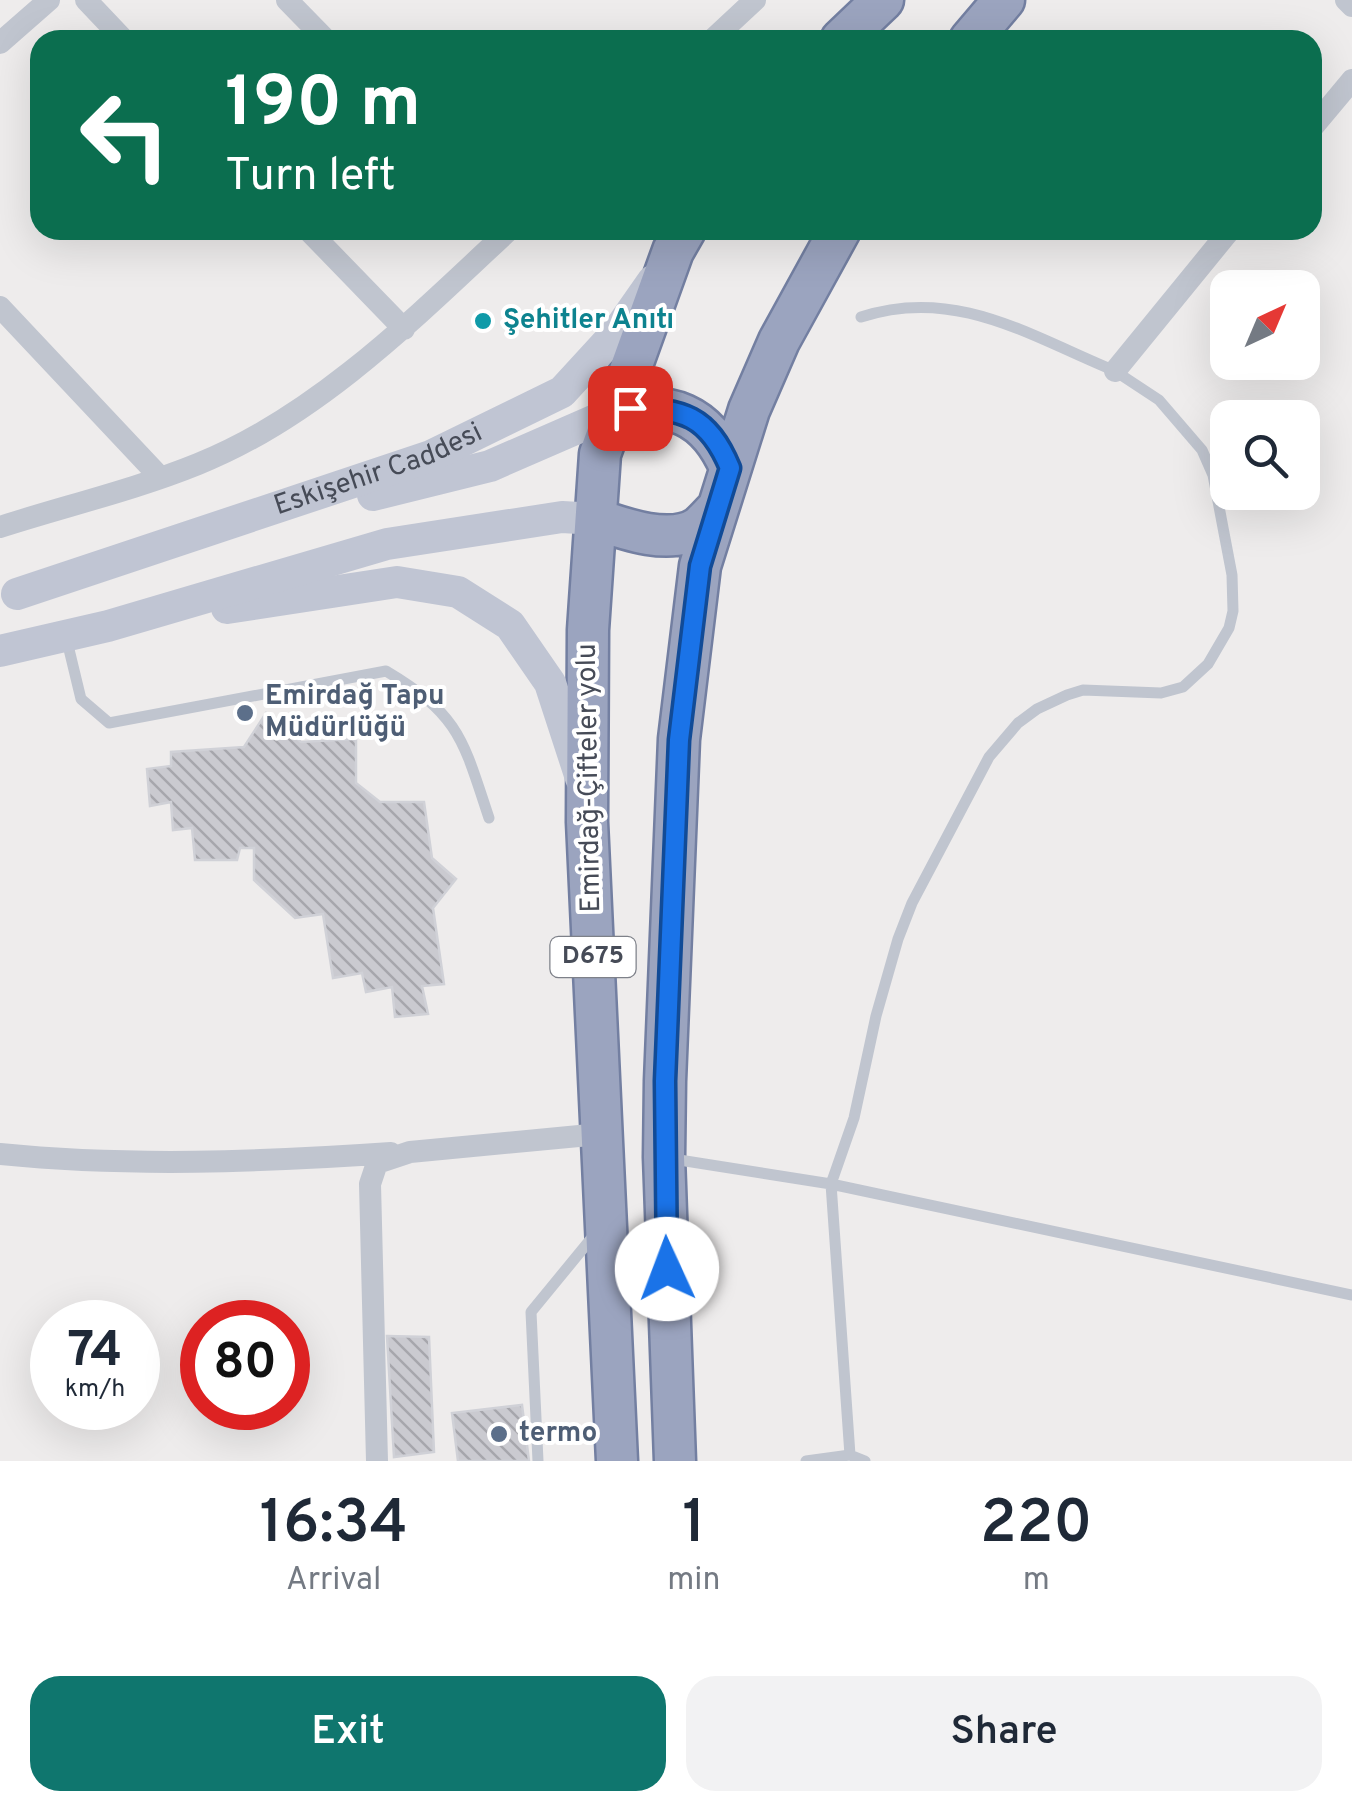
<!DOCTYPE html>
<html lang="en">
<head>
<meta charset="utf-8">
<style>
  :root { --surface:#fff; --page:#f2f2f3; --text:#1f2937; --muted:#747a83; --accent:#0f766e }
  body { margin:0; font-family:Overpass,sans-serif; background:var(--page); color:var(--text); height:100vh; display:flex; flex-direction:column; font-size:38px; white-space:nowrap }
  * { box-sizing:border-box; margin:0 }
  p { font-size:32px; color:var(--muted) }
  .icon { flex:none; width:55px; height:55px; fill:none; stroke:currentColor; stroke-width:2; stroke-linecap:round; stroke-linejoin:round }
  .map { position:relative; height:1461px; overflow:hidden }
  .drawer { display:flex; flex-direction:column; background:var(--surface); flex:1 }
  .drawer>* { flex:none }
  .guide { position:absolute; left:30px; top:30px; width:1292px; height:210px; border-radius:30px; box-shadow:0 10px 40px #0002; background:#0b6e4f; color:#fff; overflow:hidden }
  .needle { width:65px; rotate:44deg }
  .tools { position:absolute; left:1210px; top:270px; display:grid; gap:20px }
  .tools a { display:grid; place-items:center; width:110px; height:110px; border-radius:20px; background:var(--surface); box-shadow:0 10px 40px #0002; font-size:50px }
  .speed { position:absolute; left:30px; top:1300px; display:flex; gap:20px; font-size:50px; font-weight:700; text-align:center }
  .speed>* { display:grid; place-content:center; width:130px; height:130px; border-radius:50%; background:var(--surface); box-shadow:0 10px 40px #0002; line-height:1 }
  .speed small { font-size:25px; font-weight:400 }
  .speed .limit { border:15px solid #d22; background:#fff; color:#111 }
  .pin { position:absolute; display:grid; place-items:center; width:85px; height:85px; color:#fff; margin:-42px; border-radius:20px; box-shadow:0 5px 15px #0006 }
  .me { position:absolute; width:110px; margin:-55px; rotate:358deg; stroke-linejoin:round; filter:drop-shadow(0 0 8px #0008) }
  .turn { display:flex; align-items:center; gap:35px; height:210px; padding:0 30px; font-size:45px }
  .turn .icon { width:130px; height:130px; stroke-width:2.5 }
  .turn b { display:block; font-size:70px; line-height:85px }
  .eta { display:flex; justify-content:space-evenly; align-items:center; height:170px; text-align:center }
  .eta b { font-size:60px; font-weight:600; line-height:70px }
  .cta { display:flex; gap:20px; margin-top:auto; padding:20px 30px }
  .cta a { flex:1; height:115px; border-radius:30px; background:var(--accent); color:#fff; font-size:40px; font-weight:600; line-height:115px; text-align:center }
  .cta a+a { background:var(--page); color:var(--text) }
  .map>svg:first-child { display:block }
  .building { fill:url(#building-back-hatch); stroke:#d0d1d7; stroke-width:2.5 }
  .lines { fill:none; stroke-linecap:round; stroke-linejoin:round }
  .trunk-casing { stroke:#737fa1; stroke-width:45 }
  .service { stroke:#c0c5cf; stroke-width:11 }
  .minor { stroke:#c0c5cf; stroke-width:22 }
  .secondary { stroke:#c0c5d3; stroke-width:32 }
  .trunk { stroke:#9ba4bf; stroke-width:40 }
  .route-casing { stroke:#114b97; stroke-width:25 }
  .route { stroke:#1a73e8; stroke-width:18 }
  .culture-dot { fill:#0f9aa8; stroke:#fff; stroke-width:4 }
  .service-dot { fill:#5c6f8a; stroke:#fff; stroke-width:4 }
  .labels { text-anchor:middle; dominant-baseline:central; stroke-width:8; stroke-linejoin:round; paint-order:stroke }
  .shield { fill:#fff; stroke:#7e8189; stroke-width:2.5 }
  .shield-label { font-size:25px; font-weight:bold; fill:#464b57 }
  .culture-label { font-size:28px; font-weight:bold; fill:#0d838f; stroke:#fff; text-anchor:start }
  .street-label { font-size:28px; fill:#464b57; stroke:#fff }
  .service-label { font-size:28px; font-weight:bold; fill:#4e5e75; stroke:#fff; text-anchor:start }
</style>
</head>
<body>
<div class="map">
<svg width="1352" height="1461" viewBox="0 0 1352 1461">
  <defs>
    <pattern id="building-back-hatch" width="6" height="6" patternUnits="userSpaceOnUse" patternTransform="scale(2.5)"><rect width="6" height="6" fill="#cacad0"/><path d="M-1 5l2 2M0 0l6 6M5-1l2 2" fill="none" stroke="#a6a6ac"/></pattern>
  </defs>
  <rect width="100%" height="100%" fill="#eeecec"/>
  <!-- building -->
  <path class="building" d="M266,713l35,29 55,-3v44l24,19h44l8,56 24,21 -23,29 11,76 -22,2 6,28 -33,3 -3,-30 -26,5 -4,-19 -29,5 -10,-64 -28,4 -41,-38v-32h-14l-3,12h-42l-3,-32 -19,2 -2,-28 -21,4 -3,-37 24,-3v-14l73,-5z
    M387,1336l42,1 5,115 -40,5z
    M522,1405l7,56h-71l-6,-48z"/>
  <g class="lines">
    <defs>
      <path id="trunk" d="M841,40l42,-40
        M970,40l34,-40
        M614,412c56,-12 93,2 116,55
        M596,519c28,10 75,27 103,8 6,-5 12,-12 17,-17
        M617,1461l-30,-639 1,-192 12,-176 73,-203 12,-21
        M675,1461l-11,-304 1,-76 14,-342 21,-173 49,-156 30,-69 61,-111"/>
    </defs>
    <!-- trunk casing -->
    <use href="#trunk" class="trunk-casing"/>
    <!-- service -->
    <path class="service" d="M861,317c94,-31 169,19 254,54l44,29 43,50 11,25 19,100 1,36 -4,17 -21,36 -25,23 -22,6 -78,-3 -16,5 -30,14 -19,14 -29,34 -77,146 -14,36 -22,77 -22,102 -23,66 521,111
      M67,641l14,58 28,24 277,-52c74,44 77,69 103,147
      M673,1159l158,25 19,271
      M538,1461l-7,-149 64,-78
      M806,1461l44,-6 15,6"/>
    <!-- minor -->
    <path class="minor" d="M86,0l38,40
      M287,0l39,40
      M1346,0l6,6
      M712,40l43,-40
      M0,43l49,-43
      M1312,128l40,-48
      M308,230l96,99
      M0,307l159,169
      M1115,371l115,-141
      M0,527c65,-21 134,-37 198,-63 118,-47 219,-148 311,-234
      M0,1154c129,13 261,8 391,-1
      M377,1461l-7,-277 7,-21 33,-11 190,-18"/>
    <!-- secondary -->
    <g class="secondary">
      <path d="M373,495l117,-29 124,-54"/>
      <path id="s1" d="M17,594l414,-138 131,-64 56,-61 35,-50"/>
      <path d="M227,608l170,-26 61,10 52,33 40,58 31,95"/>
      <path d="M0,651l108,-25 279,-82 175,-27 34,2"/>
    </g>
    <!-- trunk -->
    <use href="#trunk" class="trunk"/>
  </g>
  <g class="lines">
    <defs>
      <path id="route" d="M630,408c53,1 78,7 100,60l-30,98 -21,174 -14,341 2,188"/>
    </defs>
    <!-- route casing -->
    <use href="#route" class="route-casing"/>
    <!-- route -->
    <use href="#route" class="route"/>
  </g>
  <!-- markers -->
  <circle class="culture-dot" cx="483" cy="321" r="10"/>
  <g class="service-dot">
    <circle cx="245" cy="713" r="10"/>
    <circle cx="499" cy="1434" r="10"/>
  </g>
  <g class="labels">
    <!-- shield labels -->
    <rect class="shield" x="550.5" y="937" width="85" height="40" rx="8"/>
    <g class="shield-label">
      <text x="593" y="957">D675</text>
    </g>
    <!-- culture labels -->
    <g class="culture-label">
      <text x="503" y="321">Şehitler Anıtı</text>
    </g>
    <!-- street labels -->
    <g class="street-label">
      <text stroke="none"><textPath href="#s1" startOffset="382">Eskişehir Caddesi</textPath></text>
      <text transform="translate(590 778) rotate(-91)">Emirdağ-Çifteler yolu</text>
    </g>
    <!-- service labels -->
    <g class="service-label">
      <text x="265" y="697">Emirdağ Tapu<tspan x="265" dy="32">Müdürlüğü</tspan></text>
      <text x="519" y="1434">termo</text>
    </g>
  </g>
</svg>
<div class="tools">
<a><svg class="needle" viewBox="-14 -14 28 28"><path d="M0-13l5 13h-10z" fill="#e53935"/><path d="M0 13l5-13h-10z" fill="#747a83"/></svg></a>
<a><svg class="icon" aria-label="search" viewBox="0 0 24 24"><circle cx="10" cy="10" r="6"/><path d="M15 15l6 6"/></svg></a>
</div>
<div class="speed"><div>74<small>km/h</small></div><div class="limit">80</div></div>
<div class="pin" style="left:630px;top:408px;background:#d93025"><svg class="icon" aria-label="arrive" viewBox="0 0 24 24"><path d="M6 21V4h12l-3 4 3 4H6"/></svg></div>
<svg class="me" style="left:667px;top:1269px" viewBox="-20 -20 40 40"><circle r="19" fill="#fff"/><path d="M0-13L10 11 0 6-10 11z" fill="#1a73e8"/></svg>
<div class="guide">
<div class="turn"><svg class="icon" aria-label="left" viewBox="0 0 24 24"><path d="M17 20v-9H6M10 6l-5 5 5 5"/></svg><div><b>190 m</b>Turn left</div></div>
</div>
</div>
<section class="drawer">
<div class="eta">
<div><b>16:34</b><p>Arrival</p></div>
<div><b>1</b><p>min</p></div>
<div><b>220</b><p>m</p></div>
</div>
<div class="cta"><a>Exit</a><a>Share</a></div>
</section>
</body>
</html>
